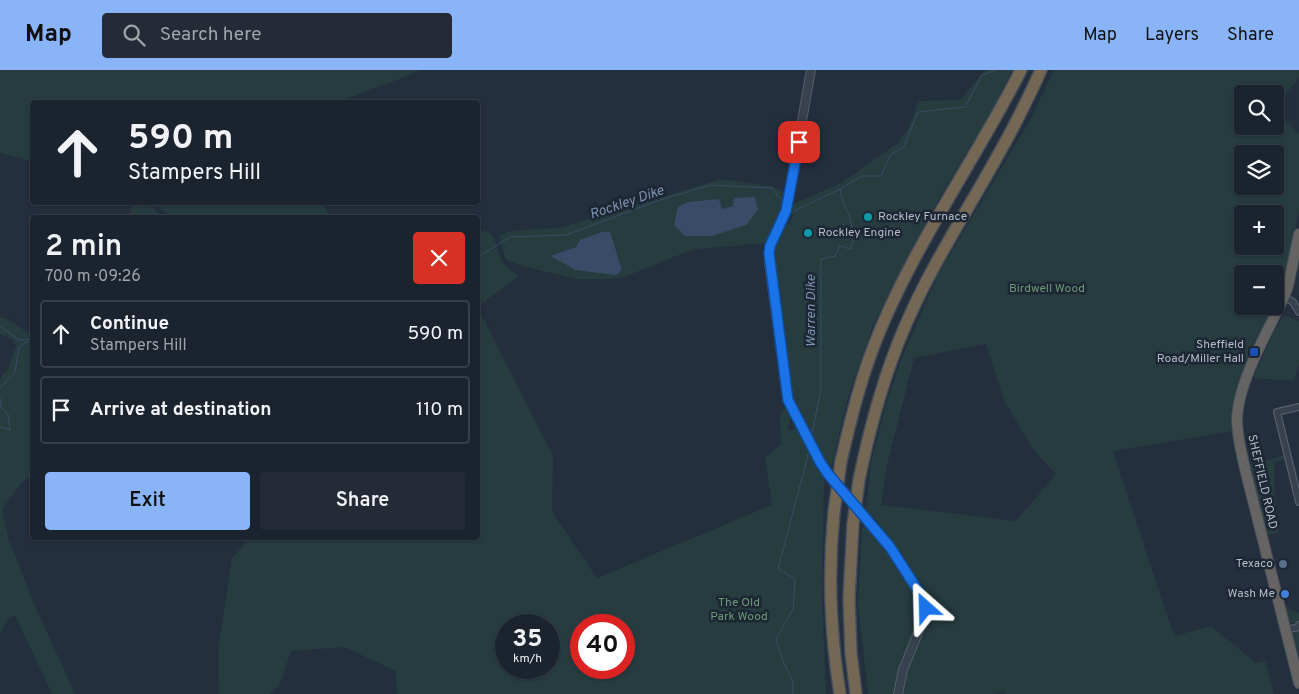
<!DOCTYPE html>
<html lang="en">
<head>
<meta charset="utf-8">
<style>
  :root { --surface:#1b232e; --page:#242b36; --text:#f1f3f6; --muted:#a0a4aa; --line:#39404a; --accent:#8ab4f8 }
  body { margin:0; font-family:Overpass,sans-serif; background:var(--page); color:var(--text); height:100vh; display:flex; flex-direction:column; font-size:19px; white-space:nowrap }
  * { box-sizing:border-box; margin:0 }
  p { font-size:16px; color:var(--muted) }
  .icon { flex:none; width:28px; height:28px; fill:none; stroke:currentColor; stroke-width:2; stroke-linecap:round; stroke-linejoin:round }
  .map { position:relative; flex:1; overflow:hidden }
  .sheet { position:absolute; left:30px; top:145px; width:450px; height:325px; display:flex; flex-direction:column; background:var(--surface); border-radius:5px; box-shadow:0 1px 4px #0004,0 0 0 1px var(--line) }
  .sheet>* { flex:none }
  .banner { position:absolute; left:30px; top:30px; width:450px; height:105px; border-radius:5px; box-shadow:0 1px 4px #0004,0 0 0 1px var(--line); background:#1b232e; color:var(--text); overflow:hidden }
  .fabs { position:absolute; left:1234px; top:15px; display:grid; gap:10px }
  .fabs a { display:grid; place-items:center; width:50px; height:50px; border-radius:5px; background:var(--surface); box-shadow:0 1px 4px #0004,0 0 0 1px var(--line); font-size:25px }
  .speed { position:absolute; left:495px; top:544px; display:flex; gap:10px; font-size:25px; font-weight:700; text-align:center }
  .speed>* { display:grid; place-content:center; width:65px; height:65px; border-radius:50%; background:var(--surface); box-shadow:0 1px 4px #0004,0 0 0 1px var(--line); line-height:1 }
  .speed small { font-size:12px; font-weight:400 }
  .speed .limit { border:8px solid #d22; background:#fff; color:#111 }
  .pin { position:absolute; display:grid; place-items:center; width:42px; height:42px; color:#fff; margin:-21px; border-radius:10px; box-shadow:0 2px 8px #0006 }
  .me { position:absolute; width:55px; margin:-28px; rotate:335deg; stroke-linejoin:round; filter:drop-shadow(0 0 4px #0008) }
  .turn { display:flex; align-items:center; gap:18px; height:105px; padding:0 15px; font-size:22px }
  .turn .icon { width:65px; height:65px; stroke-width:2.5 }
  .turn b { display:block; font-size:35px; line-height:42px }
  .round { display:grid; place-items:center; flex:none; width:52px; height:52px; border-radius:5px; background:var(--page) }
  .overview { display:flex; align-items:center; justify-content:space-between; height:85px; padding:0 15px }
  h1 { font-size:30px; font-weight:600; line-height:38px }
  .action { display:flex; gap:10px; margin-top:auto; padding:10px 15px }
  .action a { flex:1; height:58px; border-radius:5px; background:var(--accent); color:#111; font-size:20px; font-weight:600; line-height:58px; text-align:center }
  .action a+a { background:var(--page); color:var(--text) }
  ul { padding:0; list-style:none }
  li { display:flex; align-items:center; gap:15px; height:68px; margin:0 10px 8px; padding:0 5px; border:2px solid var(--line); border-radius:5px }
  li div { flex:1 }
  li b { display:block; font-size:19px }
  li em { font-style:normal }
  header { display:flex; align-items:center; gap:30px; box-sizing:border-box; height:70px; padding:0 25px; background:var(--accent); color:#111 }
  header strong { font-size:24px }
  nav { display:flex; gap:28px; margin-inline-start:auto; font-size:18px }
  .search { width:350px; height:45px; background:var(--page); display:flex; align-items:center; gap:12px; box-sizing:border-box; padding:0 18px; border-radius:5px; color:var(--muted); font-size:19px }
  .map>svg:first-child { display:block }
  .green { fill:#263c3f; fill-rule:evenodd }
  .water { fill:#394c67 }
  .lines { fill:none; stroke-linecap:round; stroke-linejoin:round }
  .stream { stroke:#394c67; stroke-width:1 }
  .minor-casing { stroke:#565f6c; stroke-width:8 }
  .tertiary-casing { stroke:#565f6c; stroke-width:10 }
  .trunk-casing { stroke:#434c59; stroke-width:12 }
  .motorway-casing { stroke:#434c59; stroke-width:14 }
  .minor { stroke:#38414e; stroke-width:5.5 }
  .tertiary { stroke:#38414e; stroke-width:8 }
  .trunk { stroke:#656462; stroke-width:10 }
  .motorway { stroke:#746855; stroke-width:11 }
  .motorway-bridge-casing { stroke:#434c59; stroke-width:14; stroke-linecap:butt }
  .motorway-bridge { stroke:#746855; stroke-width:11 }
  .route-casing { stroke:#114b97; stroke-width:12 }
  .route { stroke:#1a73e8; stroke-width:9 }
  .culture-dot { fill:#0f9aa8; stroke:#1d2633; stroke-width:2 }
  .transit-dot { fill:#1a4fb4; stroke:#1d2633; stroke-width:2 }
  .service-dot { fill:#5c6f8a; stroke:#1d2633; stroke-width:2 }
  .shop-dot { fill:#3f7fe0; stroke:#1d2633; stroke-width:2 }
  .labels { text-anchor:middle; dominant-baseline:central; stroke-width:5; stroke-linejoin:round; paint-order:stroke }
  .poi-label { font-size:12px; fill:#b4bcc9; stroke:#1d2633; text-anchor:end }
  .park-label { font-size:12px; fill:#6b9a76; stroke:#1d2633 }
  .street-label { font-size:12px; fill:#b4bcc9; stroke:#1d2633 }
  .water-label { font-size:14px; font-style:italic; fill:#7c92b1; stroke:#1d2633 }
</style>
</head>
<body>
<header>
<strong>Map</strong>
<div class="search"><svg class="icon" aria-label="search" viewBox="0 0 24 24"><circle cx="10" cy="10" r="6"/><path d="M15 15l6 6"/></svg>Search here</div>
<nav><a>Map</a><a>Layers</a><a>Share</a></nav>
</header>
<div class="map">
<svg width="1299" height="624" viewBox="0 0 1299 624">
  <rect width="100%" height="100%" fill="#242f3e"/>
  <!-- green -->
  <path class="green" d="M0,0h420l-18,8 -61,23v1h-309v59l-32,-8z
    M985,0h27l-22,44 -48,79 -25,45 -44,87 -25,72 -17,71 -26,-42 -13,-27 -14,-98 -6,-49 14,-27 2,-1 5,-7 -2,-7 2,-6 48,-21 57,-40 11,-16 9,-26 42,-1z
    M1054,0h245v7l-24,31v-14h-33v32h33v-17l24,25v77l-15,72 -9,22v-31h-33v32h33l-39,83 -4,42 -119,20 61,185 37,-10 45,37 9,-2 9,33h-269v-3l-12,3h-92v-4l28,-79 -4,-14 -32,-54 -14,-16 -1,-6 -8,-5 -4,-6 5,-47 15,-59 15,-44 37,-86 91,-152zM1242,84h33v32h-33zM1242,144h33v32h-33zM986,274l18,56 31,52 21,22 -40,47 -135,-16 6,-40 27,-107z
    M721,109l51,7 14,8 -3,17 -15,32 -72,6 -20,7 -52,21 -14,2h-34l-49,-12 -21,-7 -3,-9 -4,-15 11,-5 49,-3zM755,127l3,13 -83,15 44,-26 3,11zM576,177v23l-26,-14z
    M132,132l14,1 17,14h-33z
    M153,133h171l1,5 7,9h-160z
    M478,160c20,1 16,15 23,29 3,7 12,12 18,17l-41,30z
    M478,238l75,148 -1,56 45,66 175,-73 -7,-48 16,-13 -1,-31 7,-6 4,7 -3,16 10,-1 26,50 -2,115 4,100h-429l-1,-23 -52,-24 -53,4 -11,33 -10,10h-51l-1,-43 14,-93 18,-20h228zM506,555h43v43h-43zM581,555h43v43h-43z
    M1285,245l14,6v43l-5,17 -41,-3 22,-49z
    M0,248h5l24,15 3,-1v142l-9,7 -21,28 7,31 23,59 43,95h-23l-37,-79 -6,4 -9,14v-254l9,-12 7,-22 -6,-7 -10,-4z
    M1285,385l1,4 -12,3 1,36 4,35 -12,2 -18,-70z
    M867,453l23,28 32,54 -1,12 -26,77h-27l-10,-88 4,-78z
    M1285,536l4,1 1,3 9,3v8l-5,2 -6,-3z
    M1299,561v30l-7,-29z"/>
  <!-- water -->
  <path class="water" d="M755,127l3,13 -12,15 -34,11h-27l-11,-11 4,-18 10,-5 31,-3 3,10 11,-3 1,-8z
    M602,162h8l12,38 -6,5 -40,-5 -26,-14 26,-9 4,-7z"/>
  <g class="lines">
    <!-- stream -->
    <path class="stream" d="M794,141l46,-22 22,-13h19l10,-22 12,-6 15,-36 47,-5 17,-32 14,-5
      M478,187l32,-20 56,-2 91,-34 53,-16 62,3 10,13
      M0,256l19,14 11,-1
      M0,318l15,-16 4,-25 13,-9
      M0,328l1,9 7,7 2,16 -10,-3
      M812,363l9,-44v-130l14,-3 5,-10 10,3 7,-14 -5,-7 -2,-11 -7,-14 -3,-14
      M793,624v-12l-10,-21 -7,-22 17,-30 2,-30 -17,-10 28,-106 3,-14"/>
    <defs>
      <path id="minor" d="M1284,227l9,5 6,10
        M1299,337l-22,5 22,90
        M1286,559l10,-1 3,-3"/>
      <path id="tertiary" d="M811,0l-25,141 -16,36 -1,15 18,134 1,4 32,62 8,12 62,73 33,54 3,8 -2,9 -21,52 -5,24"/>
      <path id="trunk" d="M1299,164l-11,52 -4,11c-16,34 -46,85 -47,122 0,18 5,36 9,54l53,210"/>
      <path id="motorway" d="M841,391c9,-38 18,-76 32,-113 37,-98 101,-185 148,-278
        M859,410c11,-54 25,-106 47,-156 31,-72 77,-136 112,-206 8,-16 16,-32 23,-48
        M834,442c-3,30 -4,59 -3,89 1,31 4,62 9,93
        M853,454l-4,74 2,55 5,41"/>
    </defs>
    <!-- minor casing -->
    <use href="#minor" class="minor-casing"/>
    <!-- tertiary casing -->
    <use href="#tertiary" class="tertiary-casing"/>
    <!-- trunk casing -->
    <use href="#trunk" class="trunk-casing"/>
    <!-- motorway casing -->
    <use href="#motorway" class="motorway-casing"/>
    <!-- minor -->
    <use href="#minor" class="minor"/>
    <!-- tertiary -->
    <use href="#tertiary" class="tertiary"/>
    <!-- trunk -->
    <use href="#trunk" class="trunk"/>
    <!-- motorway -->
    <use href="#motorway" class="motorway"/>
    <defs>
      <path id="motorway-bridge" d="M834,442l7,-51
        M853,454l6,-44"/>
    </defs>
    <!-- motorway-bridge casing -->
    <use href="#motorway-bridge" class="motorway-bridge-casing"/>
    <!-- motorway-bridge -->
    <use href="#motorway-bridge" class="motorway-bridge"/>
  </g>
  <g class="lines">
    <defs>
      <path id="route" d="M799,72l-13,69 -16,35 -1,7 19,147 32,62 8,12 62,73 29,45 7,16"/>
    </defs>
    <!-- route casing -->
    <use href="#route" class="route-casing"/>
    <!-- route -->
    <use href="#route" class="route"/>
  </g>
  <!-- markers -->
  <g class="culture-dot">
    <circle cx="868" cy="147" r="5"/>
    <circle cx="808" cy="163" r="5"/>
  </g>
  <rect class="transit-dot" x="1249" y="277" width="10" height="10" rx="2.5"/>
  <circle class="service-dot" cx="1283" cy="494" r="5"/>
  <circle class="shop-dot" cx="1285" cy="524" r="5"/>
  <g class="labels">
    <!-- poi labels -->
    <g class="poi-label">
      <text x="878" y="147" text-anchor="start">Rockley Furnace</text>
      <text x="818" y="163" text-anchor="start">Rockley Engine</text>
      <text x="1244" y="275">Sheffield<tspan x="1244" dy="14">Road/Miller Hall</tspan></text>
      <text x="1273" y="494">Texaco</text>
      <text x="1275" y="524">Wash Me</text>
    </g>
    <!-- park labels -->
    <g class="park-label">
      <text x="1047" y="219">Birdwell Wood</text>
      <text x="739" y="533">The Old<tspan x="739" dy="14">Park Wood</tspan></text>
    </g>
    <!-- street labels -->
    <g class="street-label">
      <text transform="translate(1262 412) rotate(77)">SHEFFIELD ROAD</text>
    </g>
    <!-- water labels -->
    <g class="water-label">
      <text transform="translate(627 133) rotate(-19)">Rockley Dike</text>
      <text transform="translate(811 241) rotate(-90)">Warren Dike</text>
    </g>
  </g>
</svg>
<div class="fabs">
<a><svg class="icon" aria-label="search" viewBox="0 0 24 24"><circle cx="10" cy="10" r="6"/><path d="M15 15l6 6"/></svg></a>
<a><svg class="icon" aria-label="layers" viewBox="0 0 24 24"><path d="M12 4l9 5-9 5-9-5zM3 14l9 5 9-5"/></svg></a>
<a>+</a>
<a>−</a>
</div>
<div class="speed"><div>35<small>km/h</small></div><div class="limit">40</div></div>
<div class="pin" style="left:799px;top:72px;background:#d93025"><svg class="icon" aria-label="arrive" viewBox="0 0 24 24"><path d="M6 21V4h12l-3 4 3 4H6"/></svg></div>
<svg class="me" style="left:926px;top:538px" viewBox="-20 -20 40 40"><path d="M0-17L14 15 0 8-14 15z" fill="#1a73e8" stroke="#fff" stroke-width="4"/></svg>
<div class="banner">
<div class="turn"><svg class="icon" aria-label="ahead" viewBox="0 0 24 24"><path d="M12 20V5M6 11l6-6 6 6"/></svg><div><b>590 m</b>Stampers Hill</div></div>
</div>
<section class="sheet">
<div class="overview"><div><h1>2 min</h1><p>700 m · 09:26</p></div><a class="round" style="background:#d93025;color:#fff"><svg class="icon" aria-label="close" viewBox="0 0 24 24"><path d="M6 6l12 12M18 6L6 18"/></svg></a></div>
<ul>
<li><svg class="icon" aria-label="ahead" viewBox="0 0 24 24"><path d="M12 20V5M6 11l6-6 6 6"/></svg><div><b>Continue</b><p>Stampers Hill</p></div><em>590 m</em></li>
<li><svg class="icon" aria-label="arrive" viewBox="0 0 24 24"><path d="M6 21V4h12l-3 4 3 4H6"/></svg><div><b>Arrive at destination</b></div><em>110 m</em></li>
</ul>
<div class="action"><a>Exit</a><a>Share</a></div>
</section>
</div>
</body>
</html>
